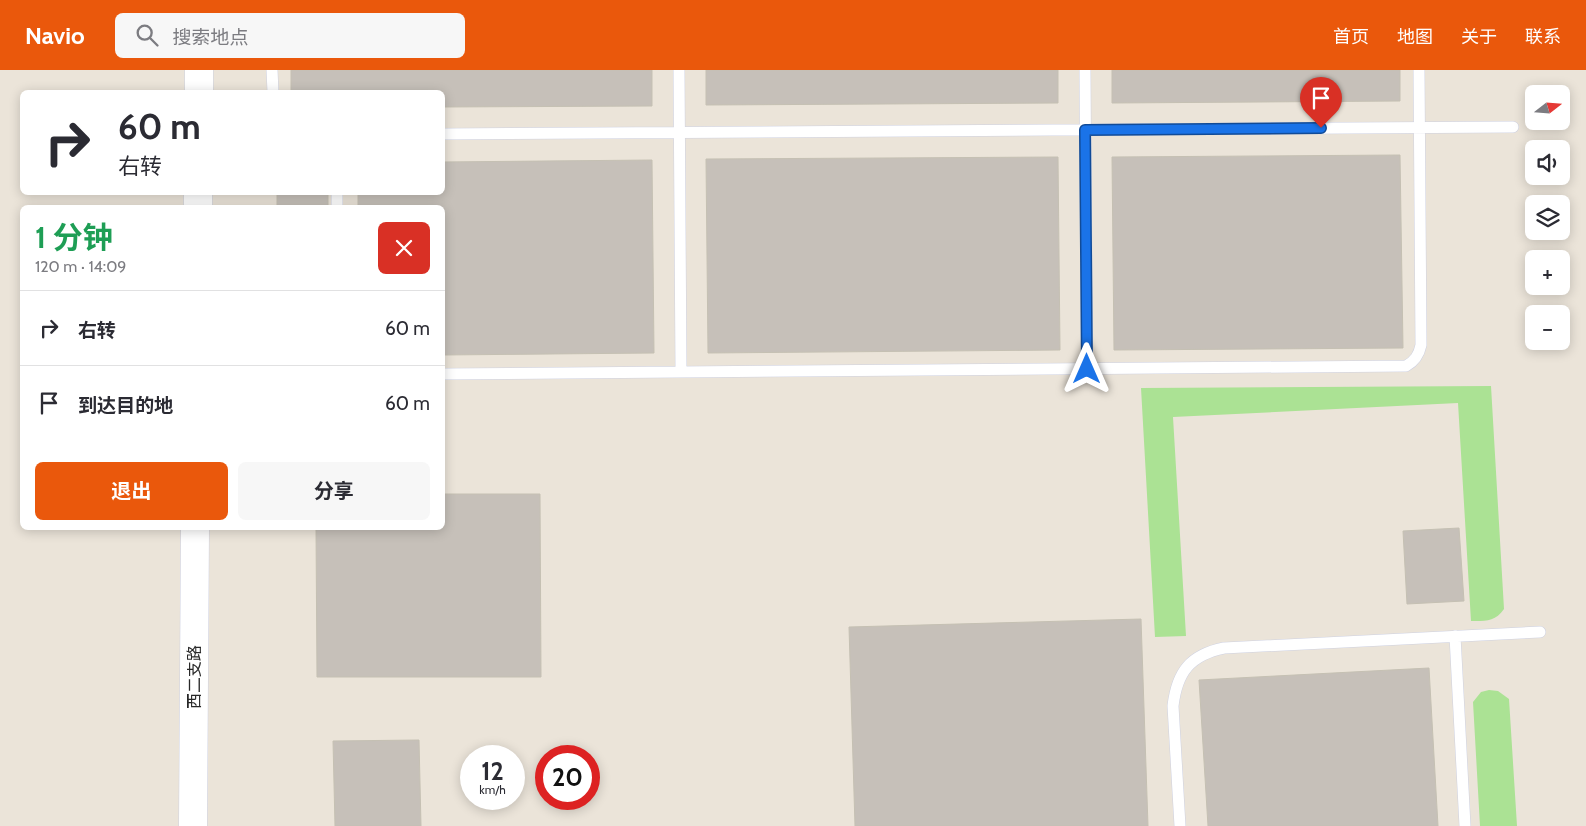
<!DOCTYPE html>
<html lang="zh">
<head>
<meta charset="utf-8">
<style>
  :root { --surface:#fff; --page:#f7f7f7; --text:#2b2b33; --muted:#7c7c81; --line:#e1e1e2; --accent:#ea580c }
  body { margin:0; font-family:Cabin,"Noto Sans SC",sans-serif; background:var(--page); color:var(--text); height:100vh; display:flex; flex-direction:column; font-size:19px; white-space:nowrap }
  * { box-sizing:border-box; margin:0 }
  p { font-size:16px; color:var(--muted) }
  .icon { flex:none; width:28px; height:28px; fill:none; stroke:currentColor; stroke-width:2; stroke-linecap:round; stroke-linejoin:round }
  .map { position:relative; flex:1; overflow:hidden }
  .side { position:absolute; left:20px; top:135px; width:425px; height:325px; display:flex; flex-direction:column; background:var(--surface); border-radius:8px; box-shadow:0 2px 12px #0003 }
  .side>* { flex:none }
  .hud { position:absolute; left:20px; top:20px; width:425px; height:105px; border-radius:8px; box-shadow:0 2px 12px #0003; background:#fff; color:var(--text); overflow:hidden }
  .needle { width:32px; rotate:73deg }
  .buttons { position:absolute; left:1525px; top:15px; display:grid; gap:10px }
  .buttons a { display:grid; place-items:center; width:45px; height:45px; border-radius:8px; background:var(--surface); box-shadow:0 2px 12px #0003; font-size:25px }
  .speed { position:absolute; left:460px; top:675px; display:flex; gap:10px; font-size:25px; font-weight:700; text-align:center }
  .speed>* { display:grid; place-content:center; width:65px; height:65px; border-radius:50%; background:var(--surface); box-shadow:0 2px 12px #0003; line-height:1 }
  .speed small { font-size:12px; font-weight:400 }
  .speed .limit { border:8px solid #d22; background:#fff; color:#111 }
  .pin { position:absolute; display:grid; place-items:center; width:42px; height:42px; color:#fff; margin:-51px -21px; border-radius:50% 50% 50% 0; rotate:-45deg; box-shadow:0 0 5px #0007 }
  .pin .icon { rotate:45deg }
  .me { position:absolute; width:55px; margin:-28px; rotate:0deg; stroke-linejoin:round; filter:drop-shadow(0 0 4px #0008) }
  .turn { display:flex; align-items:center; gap:18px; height:105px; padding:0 15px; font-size:22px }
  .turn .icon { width:65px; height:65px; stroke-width:2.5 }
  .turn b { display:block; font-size:35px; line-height:42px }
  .round { display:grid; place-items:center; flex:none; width:52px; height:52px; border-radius:8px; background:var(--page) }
  .summary { display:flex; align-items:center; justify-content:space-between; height:85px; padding:0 15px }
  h1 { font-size:30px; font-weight:700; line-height:38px; color:#1e9e55 }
  .action { display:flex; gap:10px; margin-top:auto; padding:10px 15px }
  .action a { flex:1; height:58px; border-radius:8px; background:var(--accent); color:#fff; font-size:20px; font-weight:700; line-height:58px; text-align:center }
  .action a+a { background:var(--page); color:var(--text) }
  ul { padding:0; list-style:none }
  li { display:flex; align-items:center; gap:15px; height:75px; padding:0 15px; border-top:1px solid var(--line) }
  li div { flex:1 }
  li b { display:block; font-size:19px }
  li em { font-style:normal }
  header { display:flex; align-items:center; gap:30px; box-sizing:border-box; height:70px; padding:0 25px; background:var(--accent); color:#fff }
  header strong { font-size:24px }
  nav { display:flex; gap:28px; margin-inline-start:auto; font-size:18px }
  .search { width:350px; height:45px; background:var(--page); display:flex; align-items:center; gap:12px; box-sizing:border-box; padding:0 18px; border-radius:8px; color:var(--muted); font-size:19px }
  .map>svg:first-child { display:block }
  .green { fill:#abe294 }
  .building { fill:#c6c0b9; stroke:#c5c0b3 }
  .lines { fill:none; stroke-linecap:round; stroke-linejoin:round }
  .lane-casing { stroke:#ced1e1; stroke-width:12 }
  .secondary-casing { stroke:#ced1e1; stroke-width:29 }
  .lane { stroke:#fff; stroke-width:11 }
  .secondary { stroke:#fff; stroke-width:28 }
  .route-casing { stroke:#114b97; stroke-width:12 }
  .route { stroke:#1a73e8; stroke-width:9 }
  .labels { text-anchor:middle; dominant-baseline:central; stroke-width:4; stroke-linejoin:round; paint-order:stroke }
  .street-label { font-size:16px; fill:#282828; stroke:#fff }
</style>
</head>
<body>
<header>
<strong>Navio</strong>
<div class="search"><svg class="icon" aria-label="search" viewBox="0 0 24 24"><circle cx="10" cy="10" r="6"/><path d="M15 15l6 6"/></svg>搜索地点</div>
<nav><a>首页</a><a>地图</a><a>关于</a><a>联系</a></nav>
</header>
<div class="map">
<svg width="1586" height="756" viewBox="0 0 1586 756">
  <rect width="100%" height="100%" fill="#ebe4d9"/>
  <!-- green -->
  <path class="green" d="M1491,316l13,223c-9,13 -19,12 -33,12l-13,-218 -285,14 13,219 -31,1 -14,-249z
    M1489,620l9,1 11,8 8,127h-37l-7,-124 8,-10z"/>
  <!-- building -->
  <path class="building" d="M291,0h361v36l-210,1v-15h-151z
    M706,0h352v33l-352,2z
    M1112,0h288v31l-288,2z
    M1400,85l3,193 -289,2 -2,-193z
    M1058,87l2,193 -352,3 -2,-194z
    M652,90l2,193 -212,2v-147h-84v-16h84v-30z
    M277,122h51v16h-51z
    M442,424h98l1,183h-224l-1,-149h126z
    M1459,458l5,73 -57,3 -4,-73z
    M1141,549l7,207h-293l-6,-199z
    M1429,598l9,158h-230l-9,-146z
    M419,670l2,86h-86l-2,-85z"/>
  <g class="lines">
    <defs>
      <path id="lane" d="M272,0l1,22
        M679,0l2,302
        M1085,0l2,299
        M442,64l1071,-7
        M337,122v16
        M442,304l964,-8c9,-5 13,-11 15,-21l-2,-275
        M1455,566l10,190
        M1180,756l-7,-120c4,-34 17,-51 51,-58l316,-16"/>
      <path id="secondary" d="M199,22v-22
        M198,138v-16
        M193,756l2,-298"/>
    </defs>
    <!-- lane casing -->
    <use href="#lane" class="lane-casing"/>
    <!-- secondary casing -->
    <use href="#secondary" class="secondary-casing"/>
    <!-- lane -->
    <use href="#lane" class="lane"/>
    <!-- secondary -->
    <use href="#secondary" class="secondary"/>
  </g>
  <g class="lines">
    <defs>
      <path id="route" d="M1087,299l-2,-239 236,-2"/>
    </defs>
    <!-- route casing -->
    <use href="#route" class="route-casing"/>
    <!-- route -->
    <use href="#route" class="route"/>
  </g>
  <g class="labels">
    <!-- street labels -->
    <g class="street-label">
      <text transform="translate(194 607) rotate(-90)">西二支路</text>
    </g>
  </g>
</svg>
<div class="buttons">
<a><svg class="needle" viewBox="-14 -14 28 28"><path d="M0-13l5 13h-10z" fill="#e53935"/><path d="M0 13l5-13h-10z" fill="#7c7c81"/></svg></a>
<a><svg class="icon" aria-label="sound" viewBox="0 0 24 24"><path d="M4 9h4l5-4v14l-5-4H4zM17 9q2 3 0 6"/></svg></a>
<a><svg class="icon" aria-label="layers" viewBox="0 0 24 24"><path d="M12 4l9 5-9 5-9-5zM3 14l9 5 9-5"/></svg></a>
<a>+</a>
<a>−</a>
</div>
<div class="speed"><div>12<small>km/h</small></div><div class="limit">20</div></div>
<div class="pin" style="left:1321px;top:58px;background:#d93025"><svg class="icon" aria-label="arrive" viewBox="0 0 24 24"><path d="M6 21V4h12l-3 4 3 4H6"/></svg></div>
<svg class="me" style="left:1087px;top:299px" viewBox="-20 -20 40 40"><path d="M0-17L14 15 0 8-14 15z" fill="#1a73e8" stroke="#fff" stroke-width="4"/></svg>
<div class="hud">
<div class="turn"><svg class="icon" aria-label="right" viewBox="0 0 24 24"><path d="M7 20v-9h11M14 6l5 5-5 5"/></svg><div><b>60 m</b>右转</div></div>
</div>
<section class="side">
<div class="summary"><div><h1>1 分钟</h1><p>120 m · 14:09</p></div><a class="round" style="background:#d93025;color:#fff"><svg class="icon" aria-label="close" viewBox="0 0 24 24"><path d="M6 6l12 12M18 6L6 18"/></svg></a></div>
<ul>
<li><svg class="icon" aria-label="right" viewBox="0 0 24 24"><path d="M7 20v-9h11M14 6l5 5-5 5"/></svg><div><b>右转</b></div><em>60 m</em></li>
<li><svg class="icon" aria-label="arrive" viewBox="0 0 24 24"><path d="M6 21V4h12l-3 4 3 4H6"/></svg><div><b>到达目的地</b></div><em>60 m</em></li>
</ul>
<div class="action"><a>退出</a><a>分享</a></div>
</section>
</div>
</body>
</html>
